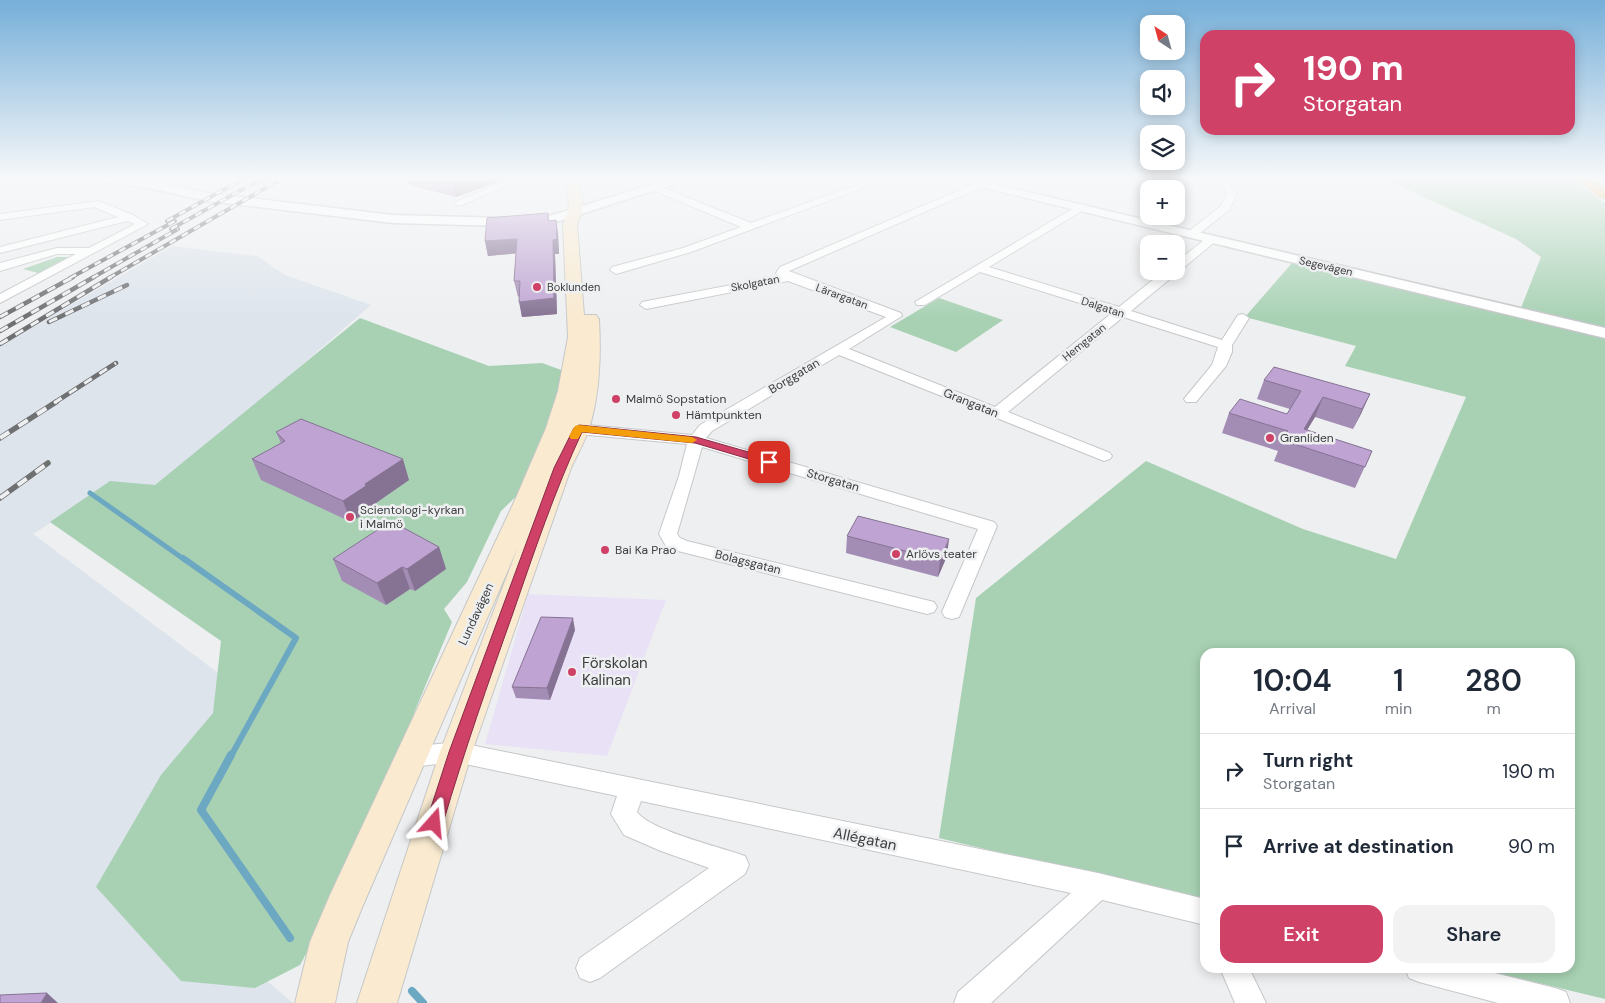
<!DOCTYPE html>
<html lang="en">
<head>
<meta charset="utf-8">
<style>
  :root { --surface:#fff; --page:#f2f2f3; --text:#1f2937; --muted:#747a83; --line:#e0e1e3; --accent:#d04168 }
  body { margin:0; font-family:"DM Sans",sans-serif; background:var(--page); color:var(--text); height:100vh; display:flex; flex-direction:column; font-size:19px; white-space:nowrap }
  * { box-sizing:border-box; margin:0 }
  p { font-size:16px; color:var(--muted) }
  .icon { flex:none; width:28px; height:28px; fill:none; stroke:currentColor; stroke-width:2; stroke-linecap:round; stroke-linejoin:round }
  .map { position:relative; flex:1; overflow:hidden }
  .drawer { position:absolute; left:1200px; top:648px; width:375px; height:325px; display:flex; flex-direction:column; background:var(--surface); border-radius:15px; box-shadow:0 2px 12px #0003 }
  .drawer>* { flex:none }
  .hud { position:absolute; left:1200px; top:30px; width:375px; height:105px; border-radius:15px; box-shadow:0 2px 12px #0003; background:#d04168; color:#fff; overflow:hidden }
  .needle { width:32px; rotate:324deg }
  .tools { position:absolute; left:1140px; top:15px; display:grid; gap:10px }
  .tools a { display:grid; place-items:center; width:45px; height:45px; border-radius:10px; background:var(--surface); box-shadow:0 2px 12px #0003; font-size:25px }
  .pin { position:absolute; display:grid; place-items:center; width:42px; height:42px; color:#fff; margin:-21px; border-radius:10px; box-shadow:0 2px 8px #0006 }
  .me { position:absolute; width:55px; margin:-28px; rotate:18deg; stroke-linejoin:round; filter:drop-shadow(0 0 4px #0008) }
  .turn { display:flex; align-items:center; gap:18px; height:105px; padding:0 20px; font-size:22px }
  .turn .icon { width:65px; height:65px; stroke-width:2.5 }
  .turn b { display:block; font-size:35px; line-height:42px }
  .eta { display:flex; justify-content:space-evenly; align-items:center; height:85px; text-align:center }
  .eta b { font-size:30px; font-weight:600; line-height:35px }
  .cta { display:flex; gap:10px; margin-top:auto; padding:10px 20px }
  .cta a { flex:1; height:58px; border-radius:15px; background:var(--accent); color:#fff; font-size:20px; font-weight:600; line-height:58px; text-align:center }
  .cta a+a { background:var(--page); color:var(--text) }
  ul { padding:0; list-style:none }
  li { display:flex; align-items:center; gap:15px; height:75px; padding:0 20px; border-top:1px solid var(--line) }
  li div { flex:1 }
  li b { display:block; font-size:19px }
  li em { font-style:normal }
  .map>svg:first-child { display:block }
  .built { fill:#dde4ec }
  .education { fill:#e9e1f6 }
  .green { fill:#a8d1b3 }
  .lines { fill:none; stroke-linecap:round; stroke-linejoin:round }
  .stream-far2 { stroke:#6ca8c2; stroke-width:5 }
  .stream-far1 { stroke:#6ca8c2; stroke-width:6 }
  .stream { stroke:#6ca8c2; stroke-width:8 }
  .minor-casing { stroke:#c5c7c9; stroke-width:2 }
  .tertiary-casing { stroke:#c5c7c9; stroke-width:3 }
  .secondary-casing { stroke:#c5c7c9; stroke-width:2 }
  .motorway-casing { stroke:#cccdcd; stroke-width:2 }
  .minor { fill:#fff; fill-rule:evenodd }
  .tertiary { fill:#fff; fill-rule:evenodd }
  .secondary { fill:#f9ead0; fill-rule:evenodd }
  .motorway { fill:#ecb961; fill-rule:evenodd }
  .rail-far2-casing { stroke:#6f7071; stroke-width:4 }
  .rail-far1-casing { stroke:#6f7071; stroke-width:4.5 }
  .rail-casing { stroke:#6f7071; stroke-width:5.5 }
  .rail-far2 { stroke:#eeeff1; stroke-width:2.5; stroke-dasharray:7; stroke-linecap:butt }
  .rail-far1 { stroke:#eeeff1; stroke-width:3; stroke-dasharray:9; stroke-linecap:butt }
  .rail { stroke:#eeeff1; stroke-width:4; stroke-dasharray:11; stroke-linecap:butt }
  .wall { fill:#a48db5 }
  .shaded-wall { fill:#867394 }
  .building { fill:#bfa4d3; stroke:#867394 }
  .route { fill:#d04168; stroke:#872a44 }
  .slow { fill:#f59e0b }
  .poi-dot { fill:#d04168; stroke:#eeeff1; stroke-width:2 }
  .labels { text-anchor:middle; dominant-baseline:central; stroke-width:5; stroke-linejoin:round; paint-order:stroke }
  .far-street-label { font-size:11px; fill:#3c3d3e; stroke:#eeeff1 }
  .far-poi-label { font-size:11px; fill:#3c3d3e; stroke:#eeeff1; text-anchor:start }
  .street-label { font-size:12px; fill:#3c3d3e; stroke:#eeeff1 }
  .poi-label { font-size:12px; fill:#3c3d3e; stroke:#eeeff1; text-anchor:start }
  .near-poi-label { font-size:15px; fill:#3c3d3e; stroke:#eeeff1; text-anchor:start }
  .near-street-label { font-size:15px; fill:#3c3d3e; stroke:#eeeff1 }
</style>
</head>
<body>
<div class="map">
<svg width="1605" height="1003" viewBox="0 0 1605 1003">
  <rect width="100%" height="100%" fill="#eeeff1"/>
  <!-- built -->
  <path class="built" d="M240,179h48l-18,10 -37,-5z
    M172,246l85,10 28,19 86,30 -211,183 -50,-3 -77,49 205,154 -55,222 110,93h-293v-657z"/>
  <!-- education -->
  <path class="education" d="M528,594l138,6 -59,156 -122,-12z"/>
  <!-- green -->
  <path class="green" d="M1384,179h188l33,24v124l-84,-19 20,-51 -25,-18z
    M57,257h17l-32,17 -19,-5z
    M1293,262l312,74v663l-129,-31h94v-316h-365v250l-266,-64 37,-240 170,-137 157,68 93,30 70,-162 -121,-31 11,-20 -111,-29z
    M939,298l64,22 -47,32 -66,-25z
    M360,318l129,48 53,-3 22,8 -1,21 -35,93 -27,26 -34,71 -23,27 8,13 -38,91 -2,24 -74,158 -38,70 -45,23 -74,-7 -85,-94 65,-112 52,-62 8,-72 -171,-119 60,-41 45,4z"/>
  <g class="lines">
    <!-- stream-far2 -->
    <path class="stream-far2" d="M90,493l95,67"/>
    <!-- stream-far1 -->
    <path class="stream-far1" d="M183,558l113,80 -65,118"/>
    <!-- stream -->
    <path class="stream" d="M231,755l-30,55 89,128
      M412,991l11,12"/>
    <defs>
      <path id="minor" d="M0,179h14l-14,5z
        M511,179h12l-61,26 -4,1 -5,-3z
        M874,179h13l-196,73 -75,22 -6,-4 2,-3 71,-19 58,-21 -91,-38v-4h6l95,38z
        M1216,179h10l11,14 -8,17 -33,26h-8l-1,-2 1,-2 33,-26 6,-13z
        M981,181l5,3 -2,2 -195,85 112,42 1,3 -53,33 146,58 117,-94 -132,-41 -55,33h-8l-2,-3 166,-98 4,1v4l-96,58 130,40 45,-36h12v-9l32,-25h8l2,2 -2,2 -85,70 91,29 16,-25 5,-1 6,4 -17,27v7l-6,14 -30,36h-10l-2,-3 28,-34 6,-18 -95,-30 -115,95 102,41 2,3 -2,3 -6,2 -265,-106 -127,76 -6,7 288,84 3,4 -38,91 -7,2 -7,-2 -3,-5 36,-83 -276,-82 -25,87 3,4 7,3 247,61 3,5 -3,5 -7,2 -253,-64 -8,-4 -7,-12 20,-58 8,-32 -120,-11 -6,-2 -2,-3 2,-3 6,-2 125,12 8,-10 186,-108 -98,-36 -142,28 -6,-4 2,-3 136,-26 -2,-3 4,-6z
        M99,201l34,14 15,9 -148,79v-9l76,-40h-19l-57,17v-8l57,-15h32l46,-24 -8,-3 -127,32v-6l118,-30 -24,-10 -94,13v-6z
        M456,742l642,131 107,26v26l-103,-25 -111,103h-37l4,-11 113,-99 -430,-92 -4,11c14,19 84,35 108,44l4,9 -4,9 -145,104 -10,4 -10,-4 -4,-10 4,-10 129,-90 -48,-17 -37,-16 -13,-21 6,-18 -161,-34 -45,5 -8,-3 -4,-7 4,-7 8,-3z
        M1220,968h29l17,35h-31z
        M1405,968h69l81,20 11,4 4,11h-72l-79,-21 -10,-4z"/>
      <path id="tertiary" d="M97,179l52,1 58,13 186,22 112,3 44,-2 121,-37h16l-2,2 -134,43 -45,2 -112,-3 -186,-22 -58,-13 -46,-6z
        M954,179h19l632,149v10l-645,-156z"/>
      <path id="secondary" d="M564,179h12c7,18 10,27 1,45l7,91h12l3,4c2,37 1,75 -10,110 -5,14 -12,26 -18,39l-99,284 -75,251h-40l83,-251 78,-205 -157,363 -13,32 -13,61h-40l15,-61 20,-47 185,-395 31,-72 12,-37 10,-54 -5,-113c9,-18 6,-26 1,-45z"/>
      <path id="motorway" d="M1576,179h17l12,8v12l-6,-2z"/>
    </defs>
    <!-- minor casing -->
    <use href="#minor" class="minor-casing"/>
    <!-- tertiary casing -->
    <use href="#tertiary" class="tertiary-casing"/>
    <!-- secondary casing -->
    <use href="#secondary" class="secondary-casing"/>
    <!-- motorway casing -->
    <use href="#motorway" class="motorway-casing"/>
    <!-- minor -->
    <use href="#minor" class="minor"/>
    <!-- tertiary -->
    <use href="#tertiary" class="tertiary"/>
    <!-- secondary -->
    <use href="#secondary" class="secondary"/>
    <!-- motorway -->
    <use href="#motorway" class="motorway"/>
    <defs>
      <path id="rail-far2" d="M167,221l76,-42
        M171,229l90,-50
        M70,278l105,-57
        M92,278l86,-49
        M109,278l172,-99"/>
      <path id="rail-far1" d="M0,317l73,-40
        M49,322l78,-37
        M0,331l94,-54
        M0,344l111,-67
        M54,403l62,-40"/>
      <path id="rail" d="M0,438l56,-36
        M0,498l48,-35"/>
    </defs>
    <!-- rail-far2 casing -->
    <use href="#rail-far2" class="rail-far2-casing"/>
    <!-- rail-far1 casing -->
    <use href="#rail-far1" class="rail-far1-casing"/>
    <!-- rail casing -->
    <use href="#rail" class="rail-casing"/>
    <!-- rail-far2 -->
    <use href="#rail-far2" class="rail-far2"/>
    <!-- rail-far1 -->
    <use href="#rail-far1" class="rail-far1"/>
    <!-- rail -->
    <use href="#rail" class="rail"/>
  </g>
  <!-- wall -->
  <path class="wall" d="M407,179h98l-49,18 -47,-12z
    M548,213l1,8 7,-1 2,14 1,20h-4l2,60 -35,3 -3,-21 -1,1 -4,-16 2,-28 -28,3 -3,-15z
    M1264,380l106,14 -17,35 -38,-12 -8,13 65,21 -17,37 -81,-27 4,-10 -56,-18 7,-20 58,1 3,-5 -33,-10z
    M276,432l133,48 -36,25 1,2 -23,15 -90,-42 -9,-21 29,-16z
    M847,536l100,20 -9,21 -92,-24z
    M439,547l7,22 -31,22 -5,-2 -24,16 -44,-24 -9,-22z
    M575,630l-25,70 -34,-2 -4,-11z"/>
  <!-- shaded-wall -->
  <path class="shaded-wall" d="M463,179h42l-49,18 -3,-15z
    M556,220l2,14 1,20h-4l2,60 -35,3 -3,-15 34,-62z
    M517,239l3,14 -32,3 -3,-15z
    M1370,394l-9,20 -8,15 9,-20z
    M1323,397l-8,20 -17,28 6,-16z
    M403,459l6,21 -36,25 1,2 -23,15 -8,-21 22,-17z
    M949,539l-2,17 -9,21 2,-17z
    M439,547l7,22 -31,22 -8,-22z
    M402,567l8,22 -24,16 -9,-22z
    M573,618l2,12 -25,70 -3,-12z
    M47,993l11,10h-17z"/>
  <!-- building -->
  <path class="building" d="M438,179h25l-10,3z
    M548,213v8l8,-1 1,19 -4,1 1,58 -35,4 1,-21h-6l3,-42 -32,2 2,-23z
    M1274,367l96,27 -8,15 -39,-12 -19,32 68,22 -7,16 -83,-27 6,-9 -59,-18 11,-14 47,15 14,-23 -37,-11z
    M301,419l102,40 -38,25 1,2 -23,15 -91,-42 33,-18 -9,-9z
    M858,516l91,23 -9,21 -93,-24z
    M391,521l48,26 -32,22 -5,-2 -25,16 -44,-24z
    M541,617l32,1 -26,70 -35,-1z
    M47,993l-6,10h-41v-8z"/>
  <!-- sky -->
  <linearGradient id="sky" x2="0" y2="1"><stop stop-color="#76afd9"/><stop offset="0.56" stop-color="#f7f8f9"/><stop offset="1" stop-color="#f7f8f9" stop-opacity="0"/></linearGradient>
  <rect width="1605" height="319" fill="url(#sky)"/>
  <!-- route -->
  <path class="route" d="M579,425l117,12 77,22 2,3 -6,3 -74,-22 -113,-11c-27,58 -48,120 -69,181 -25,70 -49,139 -70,210l-3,5 -6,2 -6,-2 -2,-5 23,-71 105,-284 20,-40z"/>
  <!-- slow -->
  <path class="slow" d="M579,425l113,12 5,3 -5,3 -110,-11 -4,7h-7l-2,-3 6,-10z"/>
  <!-- markers -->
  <g class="poi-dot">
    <circle cx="537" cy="287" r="5"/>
    <circle cx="616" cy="399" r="5"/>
    <circle cx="676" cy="415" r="5"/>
    <circle cx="1270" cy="438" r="5"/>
    <circle cx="350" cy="517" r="5"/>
    <circle cx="605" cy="550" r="5"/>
    <circle cx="896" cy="554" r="5"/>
    <circle cx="572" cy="672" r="5"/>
  </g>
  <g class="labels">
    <!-- far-street labels -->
    <g class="far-street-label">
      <text transform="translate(1326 266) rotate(13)">Segevägen</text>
      <text transform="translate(755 283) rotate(-11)">Skolgatan</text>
      <text transform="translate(842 296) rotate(20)">Lärargatan</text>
      <text transform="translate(1103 307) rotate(18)">Dalgatan</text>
      <text transform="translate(1084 342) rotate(-39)">Hemgatan</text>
    </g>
    <!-- far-poi labels -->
    <g class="far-poi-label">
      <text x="547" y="287">Boklunden</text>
    </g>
    <!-- street labels -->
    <g class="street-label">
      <text transform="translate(794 376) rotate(-31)">Borggatan</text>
      <text transform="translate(971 403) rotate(22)">Grangatan</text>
      <text transform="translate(833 480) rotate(16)">Storgatan</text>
      <text transform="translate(748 562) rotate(14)">Bolagsgatan</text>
      <text transform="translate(476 614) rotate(-65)">Lundavägen</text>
    </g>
    <!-- poi labels -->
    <g class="poi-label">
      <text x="626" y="399">Malmö Sopstation</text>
      <text x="686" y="415">Hämtpunkten</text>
      <text x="1280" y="438">Granliden</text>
      <text x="360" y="510">Scientologi-kyrkan<tspan x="360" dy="14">i Malmö</tspan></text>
      <text x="615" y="550">Bai Ka Prao</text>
      <text x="906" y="554">Arlövs teater</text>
    </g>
    <!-- near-poi labels -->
    <g class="near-poi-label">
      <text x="582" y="663">Förskolan<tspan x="582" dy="17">Kalinan</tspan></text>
    </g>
    <!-- near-street labels -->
    <g class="near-street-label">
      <text transform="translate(865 839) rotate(12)">Allégatan</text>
    </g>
  </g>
</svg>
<div class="tools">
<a><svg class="needle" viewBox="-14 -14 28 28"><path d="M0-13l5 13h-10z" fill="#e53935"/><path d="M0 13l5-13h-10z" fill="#747a83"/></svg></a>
<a><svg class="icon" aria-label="sound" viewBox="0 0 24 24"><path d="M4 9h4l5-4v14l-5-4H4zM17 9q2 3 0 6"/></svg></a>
<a><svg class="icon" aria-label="layers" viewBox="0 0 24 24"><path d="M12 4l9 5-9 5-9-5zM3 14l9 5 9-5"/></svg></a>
<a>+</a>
<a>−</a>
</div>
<div class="pin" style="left:769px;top:462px;background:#d93025"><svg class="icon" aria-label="arrive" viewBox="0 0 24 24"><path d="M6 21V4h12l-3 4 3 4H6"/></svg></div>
<svg class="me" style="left:434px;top:823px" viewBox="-20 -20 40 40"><path d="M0-17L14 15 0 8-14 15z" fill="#d04168" stroke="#fff" stroke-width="4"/></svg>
<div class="hud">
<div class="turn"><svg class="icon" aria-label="right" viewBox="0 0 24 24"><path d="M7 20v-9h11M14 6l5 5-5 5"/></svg><div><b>190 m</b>Storgatan</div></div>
</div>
<section class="drawer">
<div class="eta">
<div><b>10:04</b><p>Arrival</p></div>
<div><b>1</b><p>min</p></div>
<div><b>280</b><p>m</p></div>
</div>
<ul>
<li><svg class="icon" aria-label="right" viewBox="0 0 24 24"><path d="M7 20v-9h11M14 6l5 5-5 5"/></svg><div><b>Turn right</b><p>Storgatan</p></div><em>190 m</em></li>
<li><svg class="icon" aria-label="arrive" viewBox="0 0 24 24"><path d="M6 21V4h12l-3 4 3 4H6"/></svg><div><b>Arrive at destination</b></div><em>90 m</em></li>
</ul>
<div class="cta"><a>Exit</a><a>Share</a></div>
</section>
</div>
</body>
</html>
